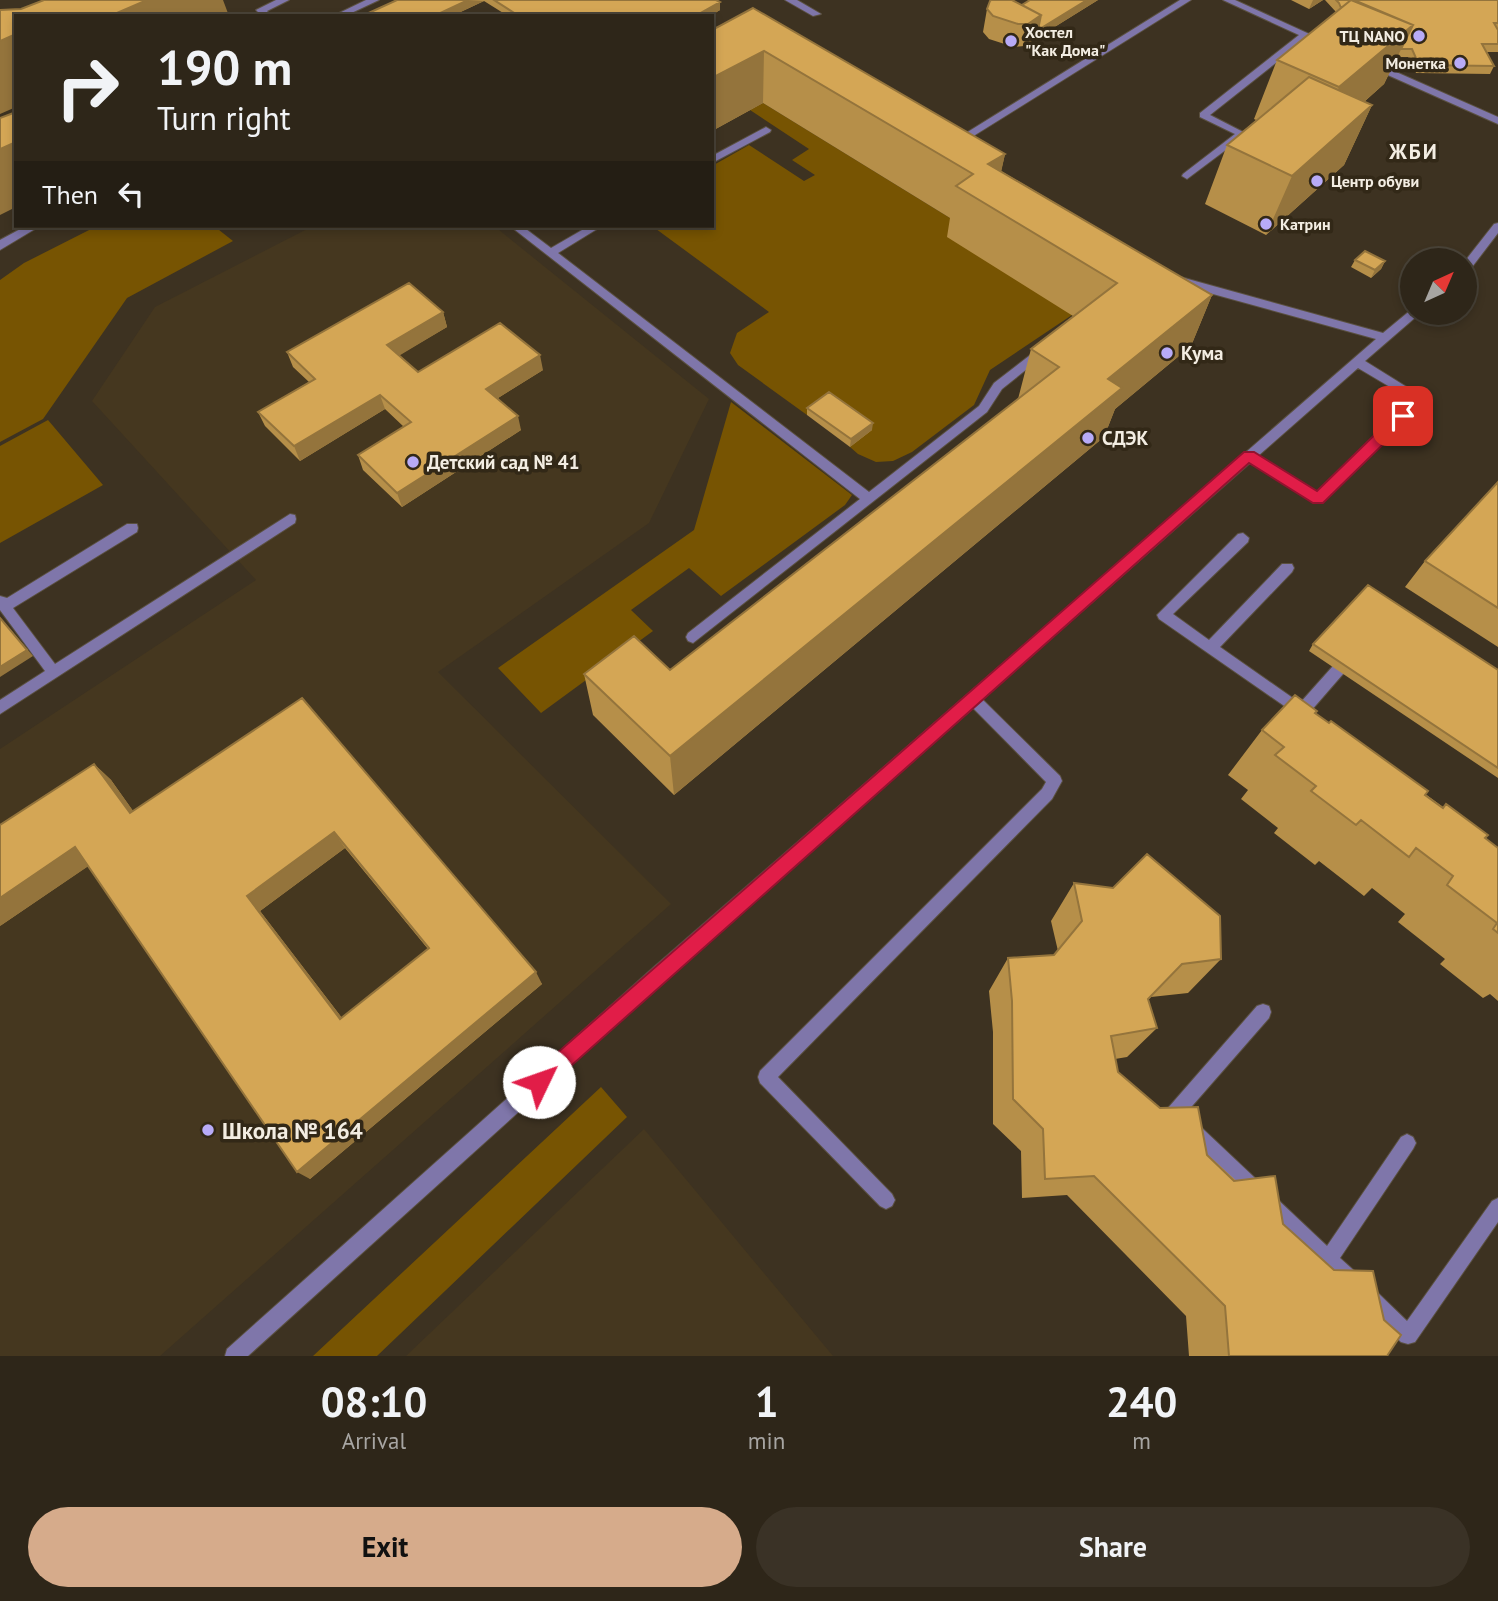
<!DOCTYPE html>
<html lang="en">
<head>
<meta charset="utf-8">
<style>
  :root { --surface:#2e2619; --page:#3a3226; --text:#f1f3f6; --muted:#a7a5a2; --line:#494338; --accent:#d6ab8b }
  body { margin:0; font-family:"PT Sans",sans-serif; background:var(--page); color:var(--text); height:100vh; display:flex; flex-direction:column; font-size:26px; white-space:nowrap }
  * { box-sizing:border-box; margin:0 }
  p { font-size:23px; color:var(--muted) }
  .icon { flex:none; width:38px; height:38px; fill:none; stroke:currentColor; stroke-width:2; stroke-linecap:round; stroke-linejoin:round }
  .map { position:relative; height:1356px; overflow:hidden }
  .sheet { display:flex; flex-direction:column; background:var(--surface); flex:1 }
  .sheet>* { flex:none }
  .hud { position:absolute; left:14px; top:14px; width:700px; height:214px; border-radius:0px; box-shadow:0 4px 10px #0003,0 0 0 2px var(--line); background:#2e2619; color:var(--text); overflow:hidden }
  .needle { width:46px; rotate:44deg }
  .controls { position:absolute; left:1400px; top:248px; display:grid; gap:14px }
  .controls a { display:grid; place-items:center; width:77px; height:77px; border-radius:50%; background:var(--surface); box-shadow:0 4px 10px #0003,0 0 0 2px var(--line); font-size:35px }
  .pin { position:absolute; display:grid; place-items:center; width:60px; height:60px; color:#fff; margin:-30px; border-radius:14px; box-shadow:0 4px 10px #0006 }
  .me { position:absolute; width:77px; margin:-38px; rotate:48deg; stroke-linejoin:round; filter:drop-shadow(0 0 5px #0008) }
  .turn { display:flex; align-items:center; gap:24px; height:147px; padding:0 28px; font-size:32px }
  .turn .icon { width:91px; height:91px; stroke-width:2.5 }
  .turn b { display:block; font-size:49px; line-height:60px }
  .then { display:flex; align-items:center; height:66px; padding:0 28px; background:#0003; gap:14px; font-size:26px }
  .eta { display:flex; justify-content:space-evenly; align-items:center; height:119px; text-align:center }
  .eta b { font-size:42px; font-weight:700; line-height:49px }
  .button { display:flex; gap:14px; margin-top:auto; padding:14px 28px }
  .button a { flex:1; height:80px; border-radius:42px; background:var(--accent); color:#111; font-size:28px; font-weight:700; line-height:80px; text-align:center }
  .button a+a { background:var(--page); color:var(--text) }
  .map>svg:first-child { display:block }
  .built { fill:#45371f }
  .green { fill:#775402 }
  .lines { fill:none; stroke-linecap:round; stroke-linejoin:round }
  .lane-casing { stroke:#5a5040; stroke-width:2 }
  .lane { fill:#7f76aa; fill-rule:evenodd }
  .wall { fill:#b68f49; fill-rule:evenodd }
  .shaded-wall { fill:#94743c }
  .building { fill:#d4a655; stroke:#94743c; stroke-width:2; fill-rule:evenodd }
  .route { fill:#e11d48; stroke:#92132f; stroke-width:2 }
  .poi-dot { fill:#b8abf7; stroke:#322817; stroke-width:2.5 }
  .labels { text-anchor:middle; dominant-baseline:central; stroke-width:7; stroke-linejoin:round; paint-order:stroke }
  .far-poi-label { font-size:16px; font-weight:bold; fill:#f3ede2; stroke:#322817; text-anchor:start }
  .poi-label { font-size:19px; font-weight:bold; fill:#f3ede2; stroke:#322817; text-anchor:start }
  .far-district-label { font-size:21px; font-weight:bold; letter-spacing:2px; fill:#f3ede2; stroke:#322817 }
  .near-poi-label { font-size:23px; font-weight:bold; fill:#f3ede2; stroke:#322817; text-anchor:start }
</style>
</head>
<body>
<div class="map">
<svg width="1498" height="1356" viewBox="0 0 1498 1356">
  <rect width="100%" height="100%" fill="#3d3221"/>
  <!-- built -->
  <path class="built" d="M313,226h181l215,173 -60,124 -211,149 233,232 -511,452h-160v-607l256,-169 -164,-179 63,-94z
    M644,1129l189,227h-427z"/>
  <!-- green -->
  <path class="green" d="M763,103l200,123 109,89 -82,55 -16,35 -62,47 -19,9 -17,1 -18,-8 -8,-7 21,-18 -42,-29 -22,15 -69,-50 -8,-12 7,-20 32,-21 -117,-86h60v-60l37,-21 55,36 11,-6 -23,-15 17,-11 -59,-39z
    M97,226h117l19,15 -106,57 -84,121 -43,23v-162l24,-17z
    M731,402l121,93 -7,10 -124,91 -32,-28 -58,42 22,21 -112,82 -43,-45 196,-138z
    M48,420l55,65 -103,58v-97z
    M601,1087l26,30 -250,239h-64z"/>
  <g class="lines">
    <defs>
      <path id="lane" d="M276,0h13l-22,11 4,5h-9l-6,-6z
        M366,0h13l-34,16h-12z
        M785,0h12l24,14 -8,2z
        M1180,0h11l-224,140 -9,-2z
        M1223,0h12l94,43 -5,3 -18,-7 -96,76 37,19 -60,45 -5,-3 1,-2 52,-40 -35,-17v-4l99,-78z
        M1372,64h6l120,53v7l-126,-56z
        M766,127l5,3 -1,2 -58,31v-7z
        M1498,223v10l-29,38 -4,1v-11l29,-37z
        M26,226h14l-40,24v-10z
        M510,226h12l29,22 38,-22h13l-44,27 311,239 110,-86 15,-23 44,-34 4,-1 6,4 -46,37 -15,23 -294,231 -5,-2 -2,-4 2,-4 172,-134z
        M1177,276l206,57 29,-24v4h7l-2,3 -52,45 61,38 -104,103h-8l-64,-39 -268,236 78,77 2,5 -10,18 -274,278 114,117 3,6 -3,6 -6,3 -6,-3 -120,-123 -2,-6 2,-6 282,-282 4,-7 -73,-74 -307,271 -418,377h-23l2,-7 427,-382 722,-628 -203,-56v-6zM1358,368l54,32 -95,92 -59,-36z
        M290,514l5,1 1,4 -1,4 -295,191v-14l45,-29 -45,-61v-14l7,2 120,-74h10l1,4 -1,4 -124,76 42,56z
        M1243,533l6,5 -1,4 -75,72 36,26 73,-76h10l2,4 -2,4 -72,75 80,56 33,-37h10l2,4 -2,4 -33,38 -2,5 -5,2 -144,-100 -2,-4 81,-81z
        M1263,1004l6,2 2,6 -2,6 -83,95 141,133 74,-109 6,-3 6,3 3,6 -3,6 -73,109 20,18 2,7 -2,7 -7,2 -7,-2 -24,-24 -154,-146 -3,-6 3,-6 89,-102z
        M1498,1198v24l-83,120 -7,2 -7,-2 -38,-36 -2,-7 2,-7 7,-2 7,2 30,29 85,-120z"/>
    </defs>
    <!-- lane casing -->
    <use href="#lane" class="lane-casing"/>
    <!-- lane -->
    <use href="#lane" class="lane"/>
  </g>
  <!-- wall -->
  <path class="wall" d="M397,0h319l4,2v8l-10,6h-202l-24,-15 -32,15h-90z
    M1030,0h68l-74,46 -10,1 -25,-8 -6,-7 4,-23 35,-4z
    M1291,0h32l-14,9z
    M1325,0h173v52h-11l7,14 -4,8 -74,-1 -8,-16h-11l-13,27 -20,18 8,3 -28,60 -78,70 -61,-31 22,-59 29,-25 -2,-1 23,-59 59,-48z
    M753,8l252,146 -4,17 211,124 -21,51 -76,63 -11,28 -430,358 -81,-80 -9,-41 86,-4 348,-271 13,-50 42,-33 -126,-79 3,-19 -187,-115 -51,28v-101z
    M1355,260l30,1 -4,8 -10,9 -20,-11z
    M443,312l4,15 -48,28 19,17 125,-2 -45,28 23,32 -119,77 -39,-37 -5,-15 46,-28 -19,-18 -85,52 -35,-35 -7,-14 51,-30 -16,-15 -6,-15z
    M807,408l65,22 -22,17 -43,-32z
    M1498,482v165l-93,-60 20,-26z
    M1313,644l185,26v108l-189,-127z
    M302,698l240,286 -232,195 -222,-313 -88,60 94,-162 17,16 22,31zM345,848l83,101 -86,69 -82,-107z
    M1315,713l128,94 3,-3 39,34 13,10v153l-8,-7 -7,4 -43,-34 5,-5 -47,-37 7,-8 -33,-26 -8,8 -45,-35 -4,4 -41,-32 4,-5 -37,-29 7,-9 -20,-15 34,-45z
    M1074,883l147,76 -33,34 -37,4 -3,3 9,28 -30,29 -12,2 3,13 165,152 104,132h-198l-3,-40 -119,-121 -45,3 -1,-47 -28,-27v-92l-4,-41 19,-33 46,-3 4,-4 -7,-30z"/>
  <!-- shaded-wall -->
  <path class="shaded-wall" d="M89,0h134l6,16h-133z
    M468,0l16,1 -32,15h-18z
    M1087,0h11l-74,46 4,-22 13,-9z
    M1313,0h10l-14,9z
    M720,2v8l-10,6h-15z
    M1413,25l-29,59 -71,63 26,-60z
    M16,34v73l-16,7v-73z
    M764,51l-1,52 -51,28v-53z
    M1372,105l-28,60 -78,70 26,-59z
    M16,142v65l-16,8v-66z
    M1005,154l-11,51 -6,-41z
    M1385,261l-4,8 -10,9 4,-8z
    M1212,295l-21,51 -76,63 -11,28 -430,358 -4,-39 438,-377z
    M443,312l4,15 -55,33 -5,-15z
    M540,355l3,15 -53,33 -4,-14z
    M380,395l5,14 -85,52 -6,-15z
    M518,416l3,14 -119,77 -5,-14z
    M873,423l-1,7 -22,17 1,-8z
    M3,621l30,35 -33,21v-10z
    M94,764l17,16 35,49 -16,-16z
    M334,832l11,16 -85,63 92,120 -12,-12 -93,-123z
    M75,847l18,16 -93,63v-28z
    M536,972l6,12 -232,195 -13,-7z"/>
  <!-- building -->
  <path class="building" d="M44,0h103l-37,16h-94v18l-16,7v-31l21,-1z
    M397,0h71l-34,16h-72z
    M494,0h222l4,2 -25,14h-176z
    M991,0h21l29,15 -13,9h-10l-25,-8 -6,-7 3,-8z
    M1030,0h57l-49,30 3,-15 -19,-10z
    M1336,0h15l-10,8 -2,-5z
    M1351,0l62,25 -74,62 -62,-27z
    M1354,0h144v23h-4l4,7v14h-16l12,22 -75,-1 -7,-16h-11l12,-24z
    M753,8l252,146 -17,10 224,131 -104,84 14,9 -452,368 -86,-82 50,-38 36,34 389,-303 -28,-18 86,-66 -161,-97 17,-12 -209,-123 -52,27v-48z
    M1309,77l63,28 -80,71 -65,-31z
    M16,112v30l-16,7v-31z
    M1365,251l20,10 -10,9 -20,-10z
    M409,283l34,29 -56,33 31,27 82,-49 40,32 -54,34 32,27 -121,77 -39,-38 53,-33 -31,-27 -86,51 -36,-34 57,-33 -28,-27z
    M829,392l44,31 -22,16 -44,-31z
    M1498,482v126l-73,-47z
    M1368,585l130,85v98l-185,-124z
    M0,618l27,32 -27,17z
    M1295,695l22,16 -2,2 14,10 2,-2 97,70 -3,4 18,13 3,-4 42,31 -3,3 13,10v85l-5,-4 4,-6 -50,-38 6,-9 -37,-28 -7,9 -48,-37 -5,5 -45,-34 5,-5 -41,-31 9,-8 -22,-17z
    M302,698l234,274 -239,200 -222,-325 -75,51v-73l94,-61 36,49zM334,832l95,116 -89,71 -93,-123z
    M1147,854l73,62 1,43 -39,5 -34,35 9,29 -46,8 7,36 42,36 38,-1 9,48 27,26 41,-5 8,48 51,46 39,1 11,49 17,15 -14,21h-158l-4,-50 -131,-130 -49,3 -2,-50 -30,-30 -1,-98 -4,-43 46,-3 28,-34 -8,-38 39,5z"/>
  <!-- route -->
  <path class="route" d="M1403,411l7,5 -2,4 -85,83h-10l-64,-40 -704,626 -6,3 -7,-3 -3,-7 3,-7 712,-623h10l63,39 81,-79z"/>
  <!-- markers -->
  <g class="poi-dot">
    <circle cx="1419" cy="36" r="7"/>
    <circle cx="1011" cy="41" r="7"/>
    <circle cx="1460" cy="63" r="7"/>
    <circle cx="1317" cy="181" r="7"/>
    <circle cx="1266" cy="224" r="7"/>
    <circle cx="1167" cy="353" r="7"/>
    <circle cx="1088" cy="438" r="7"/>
    <circle cx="413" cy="462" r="7"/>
    <circle cx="208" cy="1130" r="7"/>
  </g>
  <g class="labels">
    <!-- far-poi labels -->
    <g class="far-poi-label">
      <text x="1025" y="32">Хостел<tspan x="1025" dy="18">"Как Дома"</tspan></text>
      <text x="1405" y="36" text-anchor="end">ТЦ NANO</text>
      <text x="1446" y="63" text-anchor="end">Монетка</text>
      <text x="1331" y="181">Центр обуви</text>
      <text x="1280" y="224">Катрин</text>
    </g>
    <!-- poi labels -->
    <g class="poi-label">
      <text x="1181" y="353">Кума</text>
      <text x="1102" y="438">СДЭК</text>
      <text x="427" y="462">Детский сад № 41</text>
    </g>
    <!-- far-district labels -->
    <g class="far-district-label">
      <text x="1414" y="151">ЖБИ</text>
    </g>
    <!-- near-poi labels -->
    <g class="near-poi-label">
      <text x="222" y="1130">Школа № 164</text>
    </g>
  </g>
</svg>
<div class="controls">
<a><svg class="needle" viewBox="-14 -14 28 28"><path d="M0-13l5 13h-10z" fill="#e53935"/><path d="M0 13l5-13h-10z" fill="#a7a5a2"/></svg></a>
</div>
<div class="pin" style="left:1403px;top:416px;background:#d93025"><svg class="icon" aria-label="arrive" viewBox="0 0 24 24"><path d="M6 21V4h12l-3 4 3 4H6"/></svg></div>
<svg class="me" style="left:539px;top:1082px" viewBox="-20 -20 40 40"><circle r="19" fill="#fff"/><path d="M0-13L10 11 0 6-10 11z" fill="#e11d48"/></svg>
<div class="hud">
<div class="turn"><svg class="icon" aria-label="right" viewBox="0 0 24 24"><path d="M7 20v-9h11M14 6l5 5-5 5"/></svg><div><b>190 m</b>Turn right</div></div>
<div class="then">Then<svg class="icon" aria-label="left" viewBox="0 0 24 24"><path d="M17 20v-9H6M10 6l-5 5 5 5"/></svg></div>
</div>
</div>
<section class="sheet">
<div class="eta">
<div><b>08:10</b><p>Arrival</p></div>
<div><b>1</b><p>min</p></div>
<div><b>240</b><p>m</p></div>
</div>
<div class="button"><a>Exit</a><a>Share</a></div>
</section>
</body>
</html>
